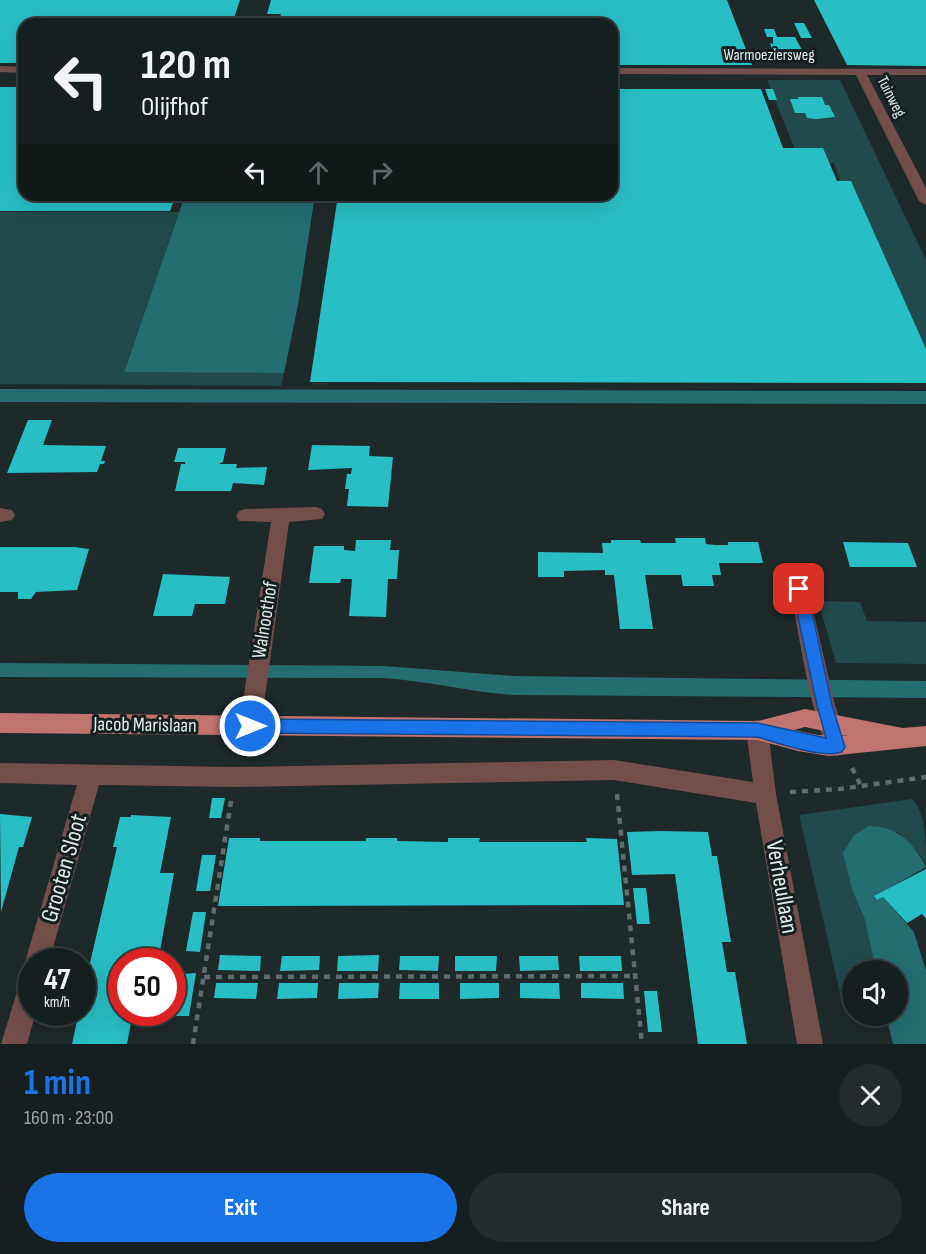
<!DOCTYPE html>
<html lang="en">
<head>
<meta charset="utf-8">
<style>
  :root { --surface:#161f1f; --page:#232c2c; --text:#f1f3f6; --muted:#9ea2a4; --line:#353d3d; --accent:#1a73e8 }
  body { margin:0; font-family:"Sofia Sans Condensed",sans-serif; background:var(--page); color:var(--text); height:100vh; display:flex; flex-direction:column; font-size:22px; white-space:nowrap }
  * { box-sizing:border-box; margin:0 }
  p { font-size:20px; color:var(--muted) }
  .icon { flex:none; width:33px; height:33px; fill:none; stroke:currentColor; stroke-width:2; stroke-linecap:round; stroke-linejoin:round }
  .map { position:relative; height:1044px; overflow:hidden }
  .details { display:flex; flex-direction:column; background:var(--surface); flex:1 }
  .details>* { flex:none }
  .banner { position:absolute; left:18px; top:18px; width:600px; height:183px; border-radius:18px; box-shadow:0 6px 24px #0002,0 0 0 2px var(--line); background:#161f1f; color:var(--text); overflow:hidden }
  .buttons { position:absolute; left:842px; top:960px; display:grid; gap:12px }
  .buttons a { display:grid; place-items:center; width:66px; height:66px; border-radius:50%; background:var(--surface); box-shadow:0 6px 24px #0002,0 0 0 2px var(--line); font-size:30px }
  .speed { position:absolute; left:18px; top:948px; display:flex; gap:12px; font-size:30px; font-weight:700; text-align:center }
  .speed>* { display:grid; place-content:center; width:78px; height:78px; border-radius:50%; background:var(--surface); box-shadow:0 6px 24px #0002,0 0 0 2px var(--line); line-height:1 }
  .speed small { font-size:15px; font-weight:400 }
  .speed .limit { border:9px solid #d22; background:#fff; color:#111 }
  .pin { position:absolute; display:grid; place-items:center; width:51px; height:51px; color:#fff; margin:-26px; border-radius:12px; box-shadow:0 3px 9px #0006 }
  .me { position:absolute; width:66px; margin:-33px; rotate:90deg; stroke-linejoin:round; filter:drop-shadow(0 0 4px #0008) }
  .turn { display:flex; align-items:center; gap:21px; height:126px; padding:0 24px; font-size:27px }
  .turn .icon { width:78px; height:78px; stroke-width:2.5 }
  .turn b { display:block; font-size:42px; line-height:51px }
  .lanes { display:flex; align-items:center; height:57px; padding:0 24px; background:#0003; justify-content:center; gap:30px; direction:ltr }
  .lanes .off { opacity:.35 }
  .round { display:grid; place-items:center; flex:none; width:63px; height:63px; border-radius:32px; background:var(--page) }
  .head { display:flex; align-items:center; justify-content:space-between; height:102px; padding:0 24px }
  h1 { font-size:36px; font-weight:700; line-height:45px; color:var(--accent) }
  .cta { display:flex; gap:12px; margin-top:auto; padding:12px 24px }
  .cta a { flex:1; height:69px; border-radius:36px; background:var(--accent); color:#fff; font-size:24px; font-weight:700; line-height:69px; text-align:center }
  .cta a+a { background:var(--page); color:var(--text) }
  .map>svg:first-child { display:block }
  .green { fill:#214a4c }
  .water { fill:#246d71 }
  .building { fill:#28bec6 }
  .lines { fill:none; stroke-linecap:round; stroke-linejoin:round }
  .path { stroke:#616b6b; stroke-width:4.5; stroke-dasharray:6 6; stroke-linecap:butt }
  .minor { fill:#744e4c; fill-rule:evenodd }
  .major { fill:#c1736f; fill-rule:evenodd }
  .route { fill:#1a73e8; stroke:#114b97; stroke-width:1.5 }
  .labels { text-anchor:middle; dominant-baseline:central; stroke-width:6; stroke-linejoin:round; paint-order:stroke }
  .far-street-label { font-size:16px; fill:#e3ebeb; stroke:#141f20 }
  .street-label { font-size:20px; fill:#e3ebeb; stroke:#141f20 }
  .near-street-label { font-size:24px; fill:#e3ebeb; stroke:#141f20 }
</style>
</head>
<body>
<div class="map">
<svg width="926" height="1044" viewBox="0 0 926 1044">
  <rect width="100%" height="100%" fill="#1e2929"/>
  <!-- green -->
  <path class="green" d="M767,80h73l86,180v92l-86,-170 -6,-19 -34,-1z
    M0,212h179l-55,159 160,2 -3,13 -281,-2z
    M818,601l42,1 7,19 59,1v42l-90,-1z
    M912,799c14,13 14,44 14,65l-9,-13 -20,-20 -44,61 11,25 12,53h-24v42l-9,-6 -44,-191z"/>
  <!-- water -->
  <path class="water" d="M185,195h130l-17,110 -14,68 -160,-1z
    M0,389l926,2v13l-926,-2z
    M0,663l384,3 129,10 413,5v17l-413,-3c-43,-3 -85,-14 -129,-17l-384,-1z
    M869,826c28,0 45,17 57,41l-52,30 3,3 6,-3 31,35 12,39v73h-33l-7,-28h11v-46h-21l-12,-53 -11,-25 -10,-39 11,-18z"/>
  <!-- building -->
  <path class="building" d="M0,0h240l-8,24h-208v39h-24z
    M271,0h456l25,65h-140v-41h-334l3,-10h-14z
    M814,0h112v66l-79,-1z
    M794,23h10l8,15h-11z
    M764,29h10l3,8h18l7,13 -30,-1 -2,-6 3,1v-7h-6z
    M0,87h24v108h152l-6,16h-170z
    M612,89h149l22,59h40l14,33h14l75,168v34l-616,-1 28,-187h274z
    M765,89h8l4,11h-8z
    M798,97h24l3,8h4l6,12 -19,2 -9,-1 -2,-5h-10l-5,-14h9z
    M28,420h24l-9,25 63,1 -5,15h4l-1,3h-4l-3,8 -90,1z
    M312,445l58,1 -1,10 24,1 -5,50 -41,-1 2,-17h-4l2,-15h4l1,-6 -44,2z
    M178,448h48l-3,14 -4,2h18l-1,4 31,-1 -3,18 -31,-2 -2,8h-56l6,-27h4v-2h-11z
    M675,538h30l1,6 9,1h13v-3h30l5,21h-44l2,12h-9l2,11h-31l-2,-11h-36l8,54h-33l-6,-54h-9v-5l-41,1v6h-26v-25l65,1 -1,-10h9v-3h29l1,3h35z
    M356,540h35l-1,10h9l-2,29h-9l-2,38 -37,-1 3,-37h-11l-1,4h-31l5,-37h30v4l11,1z
    M843,542l65,1 9,24h-67z
    M0,547h75l14,2 -12,41 -41,2 -5,7h-13v-7h-18z
    M163,574l67,3 -5,27h-30l-3,12h-39z
    M212,798h13l-4,20h-12z
    M0,814l32,3 -9,30h-4l-18,65z
    M131,815l40,2 -11,56h14l-16,89h-36v50h11l-6,32h-55l7,-32h3v-15l35,-150h-4l7,-30h11z
    M660,831l48,1 4,24h5l14,86h-9l5,30h8l12,72h-49l-23,-170 -43,1 -5,-43z
    M229,838h31v3h106v-3h31v3l51,1v-4h32l-1,4h108l-1,-4 31,1 7,66 -406,1z
    M202,855h14l-6,36h-14z
    M926,869v50l-4,-5 -15,9 -24,-26 -6,3 -3,-4z
    M633,888h13l4,36h-13z
    M193,912h13l-6,40 -14,-1z
    M220,955l41,1 -1,15 -42,-1z
    M379,955l-1,16h-41l1,-15z
    M282,956h38l-1,14 -39,1z
    M400,956h39l-1,15 -39,-1z
    M455,956h42l-1,15h-41z
    M519,956h39l1,14 -39,1z
    M579,956h42l1,15h-42z
    M196,973l-7,43h-14l7,-42z
    M216,983h42l-2,16 -42,-1z
    M279,983h39l-1,15 -40,1z
    M339,983h40l-1,15 -40,1z
    M400,983h39v16h-40z
    M460,983h39v15l-39,1z
    M520,983h39l1,16 -40,-1z
    M581,983h42l1,16 -43,-1z
    M644,991h13l5,41h-14z"/>
  <g class="lines">
    <!-- path -->
    <path class="path" d="M852,768l9,18
      M790,792l50,-3 86,-12
      M617,794l25,250
      M204,977l430,-1
      M193,1044l38,-243"/>
    <!-- minor -->
    <path class="minor" d="M0,66l24,1v6l-24,-1z
      M612,68l314,1v6h-59l59,113v17l-7,-4 -63,-126 -244,-1z
      M316,507l6,2 3,5 -3,5 -33,3 -28,204 -4,7 -7,3 -7,-3 -4,-7 32,-204 -32,-1 -3,-5 3,-5 6,-2z
      M0,508l12,2 3,5 -3,5 -12,2z
      M799,581l7,2 2,6 27,116 13,41 -3,7 -8,3 -8,-3c-20,-45 -29,-114 -39,-164l2,-6z
      M757,720l7,3 4,7 8,64 47,250h-26l-41,-241 -142,-23 -379,7 -136,-2 -50,177h-17v50h4l-9,32h-26l19,-62 3,-9 6,-2 -4,-9 52,-177 -77,-2v-20l235,4 379,-7 139,22 -7,-52 4,-7z"/>
    <!-- major -->
    <path class="major" d="M805,709l98,19 23,-2v20l-97,10 -31,-5 -41,-11 -757,-7v-20l758,8zM805,727l43,9 -30,-1 -24,-5z"/>
  </g>
  <!-- route -->
  <path class="route" d="M799,583l5,2 3,4 25,116 13,42 -3,5c-19,7 -64,-9 -85,-15l-507,-4 -6,-2 -2,-5 2,-5 6,-2 507,4 69,15 -9,-33 -25,-116 2,-4z"/>
  <g class="labels">
    <!-- far-street labels -->
    <g class="far-street-label">
      <text x="769" y="55">Warmoeziersweg</text>
      <text transform="translate(891 97) rotate(63)">Tuinweg</text>
    </g>
    <!-- street labels -->
    <g class="street-label">
      <text transform="translate(265 620) rotate(-81)">Walnoothof</text>
      <text transform="translate(145 725) rotate(1)">Jacob Marislaan</text>
    </g>
    <!-- near-street labels -->
    <g class="near-street-label">
      <text transform="translate(64 868) rotate(-74)">Grooten Sloot</text>
      <text transform="translate(782 887) rotate(80)">Verheullaan</text>
    </g>
  </g>
</svg>
<div class="buttons">
<a><svg class="icon" aria-label="sound" viewBox="0 0 24 24"><path d="M4 9h4l5-4v14l-5-4H4zM17 9q2 3 0 6"/></svg></a>
</div>
<div class="speed"><div>47<small>km/h</small></div><div class="limit">50</div></div>
<div class="pin" style="left:799px;top:589px;background:#d93025"><svg class="icon" aria-label="arrive" viewBox="0 0 24 24"><path d="M6 21V4h12l-3 4 3 4H6"/></svg></div>
<svg class="me" style="left:250px;top:726px" viewBox="-20 -20 40 40"><circle r="17" fill="#1a73e8" stroke="#fff" stroke-width="3"/><path d="M0-11L8 9 0 5-8 9z" fill="#fff"/></svg>
<div class="banner">
<div class="turn"><svg class="icon" aria-label="left" viewBox="0 0 24 24"><path d="M17 20v-9H6M10 6l-5 5 5 5"/></svg><div><b>120 m</b>Olijfhof</div></div>
<div class="lanes"><svg class="icon" aria-label="left" viewBox="0 0 24 24"><path d="M17 20v-9H6M10 6l-5 5 5 5"/></svg><svg class="icon off" aria-label="ahead" viewBox="0 0 24 24"><path d="M12 20V5M6 11l6-6 6 6"/></svg><svg class="icon off" aria-label="right" viewBox="0 0 24 24"><path d="M7 20v-9h11M14 6l5 5-5 5"/></svg></div>
</div>
</div>
<section class="details">
<div class="head"><div><h1>1 min</h1><p>160 m · 23:00</p></div><a class="round"><svg class="icon" aria-label="close" viewBox="0 0 24 24"><path d="M6 6l12 12M18 6L6 18"/></svg></a></div>
<div class="cta"><a>Exit</a><a>Share</a></div>
</section>
</body>
</html>
